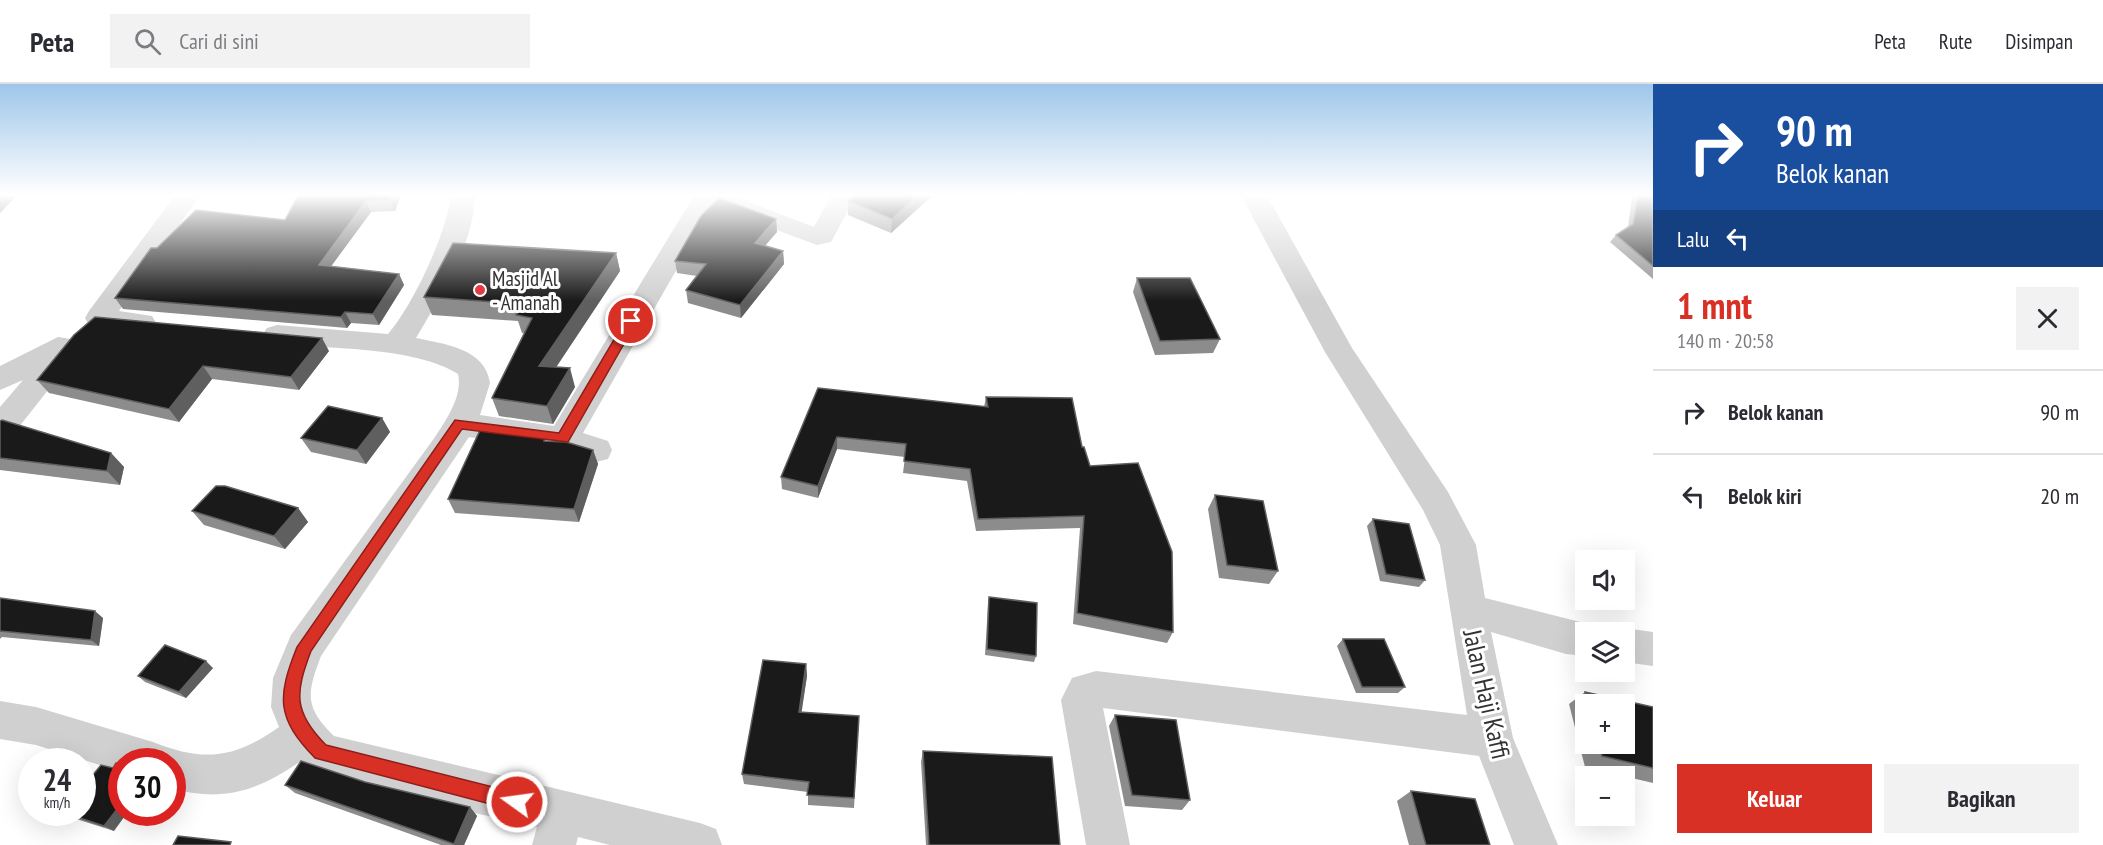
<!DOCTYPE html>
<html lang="id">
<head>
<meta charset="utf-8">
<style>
  :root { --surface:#fff; --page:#f2f2f3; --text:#2b2b33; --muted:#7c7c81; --line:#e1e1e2; --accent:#d93025 }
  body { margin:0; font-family:"PT Sans Narrow",sans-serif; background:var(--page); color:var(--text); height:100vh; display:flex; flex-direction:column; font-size:22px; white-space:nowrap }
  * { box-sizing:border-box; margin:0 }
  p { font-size:20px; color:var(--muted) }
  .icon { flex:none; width:33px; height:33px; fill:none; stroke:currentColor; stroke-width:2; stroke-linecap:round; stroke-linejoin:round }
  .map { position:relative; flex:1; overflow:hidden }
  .drawer { display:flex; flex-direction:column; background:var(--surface); width:450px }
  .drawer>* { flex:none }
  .banner { background:#1a4fa0; color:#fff; overflow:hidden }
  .fabs { position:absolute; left:1575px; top:466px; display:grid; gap:12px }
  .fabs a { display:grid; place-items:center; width:60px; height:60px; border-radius:0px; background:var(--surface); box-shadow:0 6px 24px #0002; font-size:30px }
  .speed { position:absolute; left:18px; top:664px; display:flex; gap:12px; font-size:30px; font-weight:700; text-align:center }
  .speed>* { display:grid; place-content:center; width:78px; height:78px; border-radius:50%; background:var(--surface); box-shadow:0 6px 24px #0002; line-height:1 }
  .speed small { font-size:15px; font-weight:400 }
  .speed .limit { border:9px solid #d22; background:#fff; color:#111 }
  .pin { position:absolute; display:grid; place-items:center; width:51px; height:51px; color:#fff; margin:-26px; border:3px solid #fff; border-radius:50%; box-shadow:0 2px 6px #0007 }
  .me { position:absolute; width:66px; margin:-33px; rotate:284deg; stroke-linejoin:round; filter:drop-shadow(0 0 4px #0008) }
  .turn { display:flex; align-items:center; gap:21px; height:126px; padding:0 24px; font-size:27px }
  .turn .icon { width:78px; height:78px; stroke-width:2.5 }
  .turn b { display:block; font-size:42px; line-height:51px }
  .then { display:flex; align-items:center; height:57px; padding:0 24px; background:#0003; gap:12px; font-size:22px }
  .round { display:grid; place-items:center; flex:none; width:63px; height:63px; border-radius:0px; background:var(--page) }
  .head { display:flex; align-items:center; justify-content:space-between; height:102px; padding:0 24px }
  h1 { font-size:36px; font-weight:800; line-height:45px; color:var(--accent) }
  .action { display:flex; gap:12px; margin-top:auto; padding:12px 24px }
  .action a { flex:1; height:69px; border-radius:0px; background:var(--accent); color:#fff; font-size:24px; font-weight:800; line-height:69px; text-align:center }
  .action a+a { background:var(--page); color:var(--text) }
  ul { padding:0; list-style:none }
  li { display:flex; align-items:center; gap:18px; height:84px; padding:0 24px; border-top:2px solid var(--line) }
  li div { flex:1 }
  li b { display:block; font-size:22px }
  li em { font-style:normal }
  header { display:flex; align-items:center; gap:36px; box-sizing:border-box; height:84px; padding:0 30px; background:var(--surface); border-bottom:2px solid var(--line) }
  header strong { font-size:28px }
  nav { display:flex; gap:33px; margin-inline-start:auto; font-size:21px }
  .search { width:420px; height:54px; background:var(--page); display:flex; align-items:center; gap:15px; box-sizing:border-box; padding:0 21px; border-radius:0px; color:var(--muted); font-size:22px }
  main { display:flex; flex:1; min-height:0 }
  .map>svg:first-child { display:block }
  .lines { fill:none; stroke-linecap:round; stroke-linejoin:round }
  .minor { fill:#d0d0d0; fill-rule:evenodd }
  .wall { fill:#8c8c8c; fill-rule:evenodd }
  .shaded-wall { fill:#5f5f5f }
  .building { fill:#1a1a1a; stroke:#5f5f5f; stroke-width:1.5 }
  .route { fill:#d93025; stroke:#8d1f18; stroke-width:1.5 }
  .poi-dot { fill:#e63946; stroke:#fff; stroke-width:2 }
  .labels { text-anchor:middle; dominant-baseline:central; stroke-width:6; stroke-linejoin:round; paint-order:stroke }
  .poi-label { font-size:21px; fill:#333; stroke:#fff; text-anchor:start }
  .near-street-label { font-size:26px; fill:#333; stroke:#fff }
</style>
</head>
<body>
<header>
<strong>Peta</strong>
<div class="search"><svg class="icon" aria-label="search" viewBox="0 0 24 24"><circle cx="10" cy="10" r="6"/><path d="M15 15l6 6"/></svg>Cari di sini</div>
<nav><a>Peta</a><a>Rute</a><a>Disimpan</a></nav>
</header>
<main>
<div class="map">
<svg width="1653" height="761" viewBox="0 0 1653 761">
  <rect width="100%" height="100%" fill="#fff"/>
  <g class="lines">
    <!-- minor -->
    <path class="minor" d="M176,110h25l-82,117 33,5 4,7 -4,7 -10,3 -53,-8 -4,-7 4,-7z
      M451,110h24c-1,52 -34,101 -59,144 28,6 69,10 74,45l-10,32 74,11 141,-232h33l86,33 18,-33h25l-26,48 -14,3 -104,-39 -130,227 25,8 4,9 -4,9 -12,3 -35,-11 -92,-14 -148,219c-14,37 -17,51 13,80l366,87 16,6 6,16h-112l-32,-8 -2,8h-44l5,-18c-41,-10 -215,-45 -236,-66 -44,30 -76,41 -129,28v-27h-50v10l-86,-27 -36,-6v-38l36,6 117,35c50,20 81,17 126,-15l-8,-20 2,-29 18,-43 144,-198c11,-17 28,-41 23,-63 -42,-27 -131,-26 -181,-29l-10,-3 -5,-7 5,-7 10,-3 111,9c24,-27 60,-103 63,-140z
      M1246,110h25l-1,7 82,147 96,144 28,53 9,53 115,29 2,6h-16v23l-20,-2 -75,-22 22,106 45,107h-44l-35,-89 -376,-48 27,137h-44l-25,-145 11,-22 24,-7 371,44 -27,-170 -17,-35 -98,-158 -81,-151z
      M58,253l19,3 5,7 -71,90 -11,4v-34l23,-27 -23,10v-24z
      M1624,544l29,4v34l-29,-4v-29h-14z"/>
  </g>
  <!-- wall -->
  <path class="wall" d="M299,110h102l-6,17 -24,1 -40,54 68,8 5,11 -25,40 -28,-2 -4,5 -224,-19 -8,-11 42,-50 128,-28z
    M934,110l-43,39 -43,-18v-14z
    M1635,110h18v85l-43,-37 6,-7 12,-8 4,-29z
    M776,135l1,13 -12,13 18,6 1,13 -43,54 -53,-15 -2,-13 11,-14 -20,-3 -2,-12z
    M616,169l4,18 -64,96 19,20 -22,37 -54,-8 -7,-18 32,-65h-2l-4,-12 -86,-6 -8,-18z
    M1137,194l83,61 -7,14 -58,2 -22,-63z
    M329,267l-30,39 -87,-11 -33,43 -130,-29 -12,-13z
    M818,304l166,19 2,-10 96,50 8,19 83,166 -6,11 -94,-19 7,-96 -104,3 -9,-50 -64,-8 2,-16 -68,-8 -19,49 -36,-9 -1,-12z
    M382,334l8,14 -24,32 -55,-12 -10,-14z
    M0,337l111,32 13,14 -4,18 -120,-15z
    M547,357l46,9 5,14 -19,58 -124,-9 -7,-14z
    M1215,411l63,76 -9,13 -50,-6 -11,-69z
    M298,424l10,14 -23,27 -81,-24 -12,-14z
    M1373,435l52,61 -6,7 -39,-6 -13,-55z
    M989,513l47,59 -2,6 -49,-7 3,-51z
    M0,514l103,20 -4,28 -97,-9 -2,2z
    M1343,555l62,48 -7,6h-42l-19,-47z
    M806,580l1,12 -6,36 58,4 -5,92 -46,-3v-13l-64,-8 -2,-10z
    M213,584l-27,30 -41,-16 -7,-6z
    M1585,608l68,15v76l-68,-16 -16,-63zM1586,621h38v39h-38z
    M1115,631l75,85 -8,10 -57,-4 -16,-80z
    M923,667l137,94h-134l-5,-83z
    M113,684l1,63 -41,-13 -8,-5z
    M365,698l105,25 7,9 -13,29h-23l-146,-52 -10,-8z
    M1411,707l79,54h-81l-12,-44z"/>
  <!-- shaded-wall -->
  <path class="shaded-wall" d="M0,110h18l-18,19z
    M392,110h9l-6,17 -5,-11z
    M919,110h15l-43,39 1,-14z
    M366,117l5,11 -47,64 -5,-11z
    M776,135l1,13 -21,24 -1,-13z
    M783,167l1,13 -43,54 -1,-13z
    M616,169l4,18 -75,113 -6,-18z
    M399,190l5,11 -25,40 -6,-11z
    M345,228l6,11 -4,5 -6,-11z
    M322,254l7,13 -30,39 -8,-13z
    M203,282l9,13 -33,43 -10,-13z
    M570,284l5,19 -22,37 -6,-18z
    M382,334l8,14 -24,32 -9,-14z
    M837,353v12l-19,49v-12z
    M593,366l5,14 -19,58 -5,-13z
    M111,369l13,14 -4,18 -13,-14z
    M298,424l10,14 -23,27 -11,-13z
    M95,527l8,7 -4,28 -8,-6z
    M206,577l7,7 -27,30 -7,-6z
    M806,580l1,12 -7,47 -1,-11z
    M122,719v10h5l-13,18 -10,-5z
    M470,723l7,9 -13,29h-9l-1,-1z"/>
  <!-- building -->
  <path class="building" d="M299,110h93l-2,6 -24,1 -47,64 80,9 -26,40 -28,-2 -4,5 -226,-19 36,-50h6l39,-38 89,10z
    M856,110h63l-27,25 -44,-18z
    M1638,110h15v72l-37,-31 17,-11z
    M719,114l57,21 -21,24 28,8 -43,54 -54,-15 20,-26 -31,-3 26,-45z
    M453,159l163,10 -77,113 31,2 -23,38 -55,-8 40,-80 -16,-3 7,-11 -99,-7z
    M1137,194h53l30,61 -60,2z
    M95,233l227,21 -31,39 -88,-11 -34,43 -132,-29 37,-45z
    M818,304l170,19 -2,-10 86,1 10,49h2l6,19 48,-3 34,89 1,80 -96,-19 7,-97 -106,3 -8,-50 -66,-8 2,-17 -69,-7 -19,49 -37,-9z
    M328,322l54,12 -25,32 -56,-12z
    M2,336l109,33 -4,18 -107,-13v-37z
    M481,344l64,10 -1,3 22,1 27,8 -19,59 -126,-10z
    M216,402h9l73,22 -24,28 -82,-25z
    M1215,411l48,6 15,70 -51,-6z
    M1373,435l36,5 16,56 -39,-6z
    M989,513l48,6 -1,53 -49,-7z
    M0,514l95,13 -4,29 -91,-9z
    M1343,555h41l21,48h-43z
    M165,561l41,16 -27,31 -41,-16z
    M763,576l43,4 -7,48 60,4 -5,82 -47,-3 2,-13 -67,-8z
    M1585,608l68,15v61l-51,-12 -3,-12h25v-39h-35z
    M1115,631l61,5 14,80 -58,-5z
    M923,667l129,6 8,88h-131z
    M301,677l64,21 105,25 -16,37 -169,-59z
    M116,679l6,1v39l-18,23 -39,-13h17v-25l19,-23 12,3z
    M1411,707l64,8 15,46h-64z
    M178,752l53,6 -1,3h-57z"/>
  <!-- sky -->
  <linearGradient id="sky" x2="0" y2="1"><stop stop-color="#9ec6ea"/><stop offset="0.51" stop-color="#fff"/><stop offset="1" stop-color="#fff" stop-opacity="0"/></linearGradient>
  <rect width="1653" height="217" fill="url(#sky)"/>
  <!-- route -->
  <path class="route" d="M631,233l6,4 -69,121 -106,-13 -151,222c-16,42 -18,61 15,94l191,48 7,3 2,6 -2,7 -7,2 -202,-53c-39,-40 -38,-61 -18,-111l158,-227 104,13 66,-112z"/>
  <!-- markers -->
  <circle class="poi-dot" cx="480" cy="206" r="6"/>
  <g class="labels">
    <!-- poi labels -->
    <g class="poi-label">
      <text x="492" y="194">Masjid Al<tspan x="492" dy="24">- Amanah</tspan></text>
    </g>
    <!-- near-street labels -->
    <g class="near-street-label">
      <text transform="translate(1487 610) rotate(77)">Jalan Haji Kaffi</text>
    </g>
  </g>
</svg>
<div class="fabs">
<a><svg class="icon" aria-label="sound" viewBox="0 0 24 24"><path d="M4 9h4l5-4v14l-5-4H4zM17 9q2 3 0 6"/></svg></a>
<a><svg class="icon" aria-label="layers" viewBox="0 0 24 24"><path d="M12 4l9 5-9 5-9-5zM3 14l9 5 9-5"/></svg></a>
<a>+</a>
<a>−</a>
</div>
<div class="speed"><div>24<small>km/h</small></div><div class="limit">30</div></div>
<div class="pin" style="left:631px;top:237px;background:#d93025"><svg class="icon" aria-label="arrive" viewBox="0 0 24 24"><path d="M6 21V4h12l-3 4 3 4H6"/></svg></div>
<svg class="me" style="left:517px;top:718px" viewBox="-20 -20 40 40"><circle r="17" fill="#d93025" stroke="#fff" stroke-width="3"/><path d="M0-11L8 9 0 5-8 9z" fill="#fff"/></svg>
</div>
<section class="drawer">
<div class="banner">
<div class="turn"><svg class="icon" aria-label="right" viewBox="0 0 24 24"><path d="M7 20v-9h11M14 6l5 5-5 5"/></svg><div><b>90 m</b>Belok kanan</div></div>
<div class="then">Lalu<svg class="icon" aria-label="left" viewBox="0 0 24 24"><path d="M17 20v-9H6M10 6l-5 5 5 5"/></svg></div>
</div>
<div class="head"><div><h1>1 mnt</h1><p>140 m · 20:58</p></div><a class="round"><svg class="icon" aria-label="close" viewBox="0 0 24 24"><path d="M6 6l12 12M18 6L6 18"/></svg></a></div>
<ul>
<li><svg class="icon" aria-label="right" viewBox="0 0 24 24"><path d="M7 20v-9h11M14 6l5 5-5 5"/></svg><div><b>Belok kanan</b></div><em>90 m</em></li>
<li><svg class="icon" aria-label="left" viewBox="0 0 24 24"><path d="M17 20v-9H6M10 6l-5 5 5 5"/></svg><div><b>Belok kiri</b></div><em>20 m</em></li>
</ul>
<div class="action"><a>Keluar</a><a>Bagikan</a></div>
</section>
</main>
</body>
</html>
